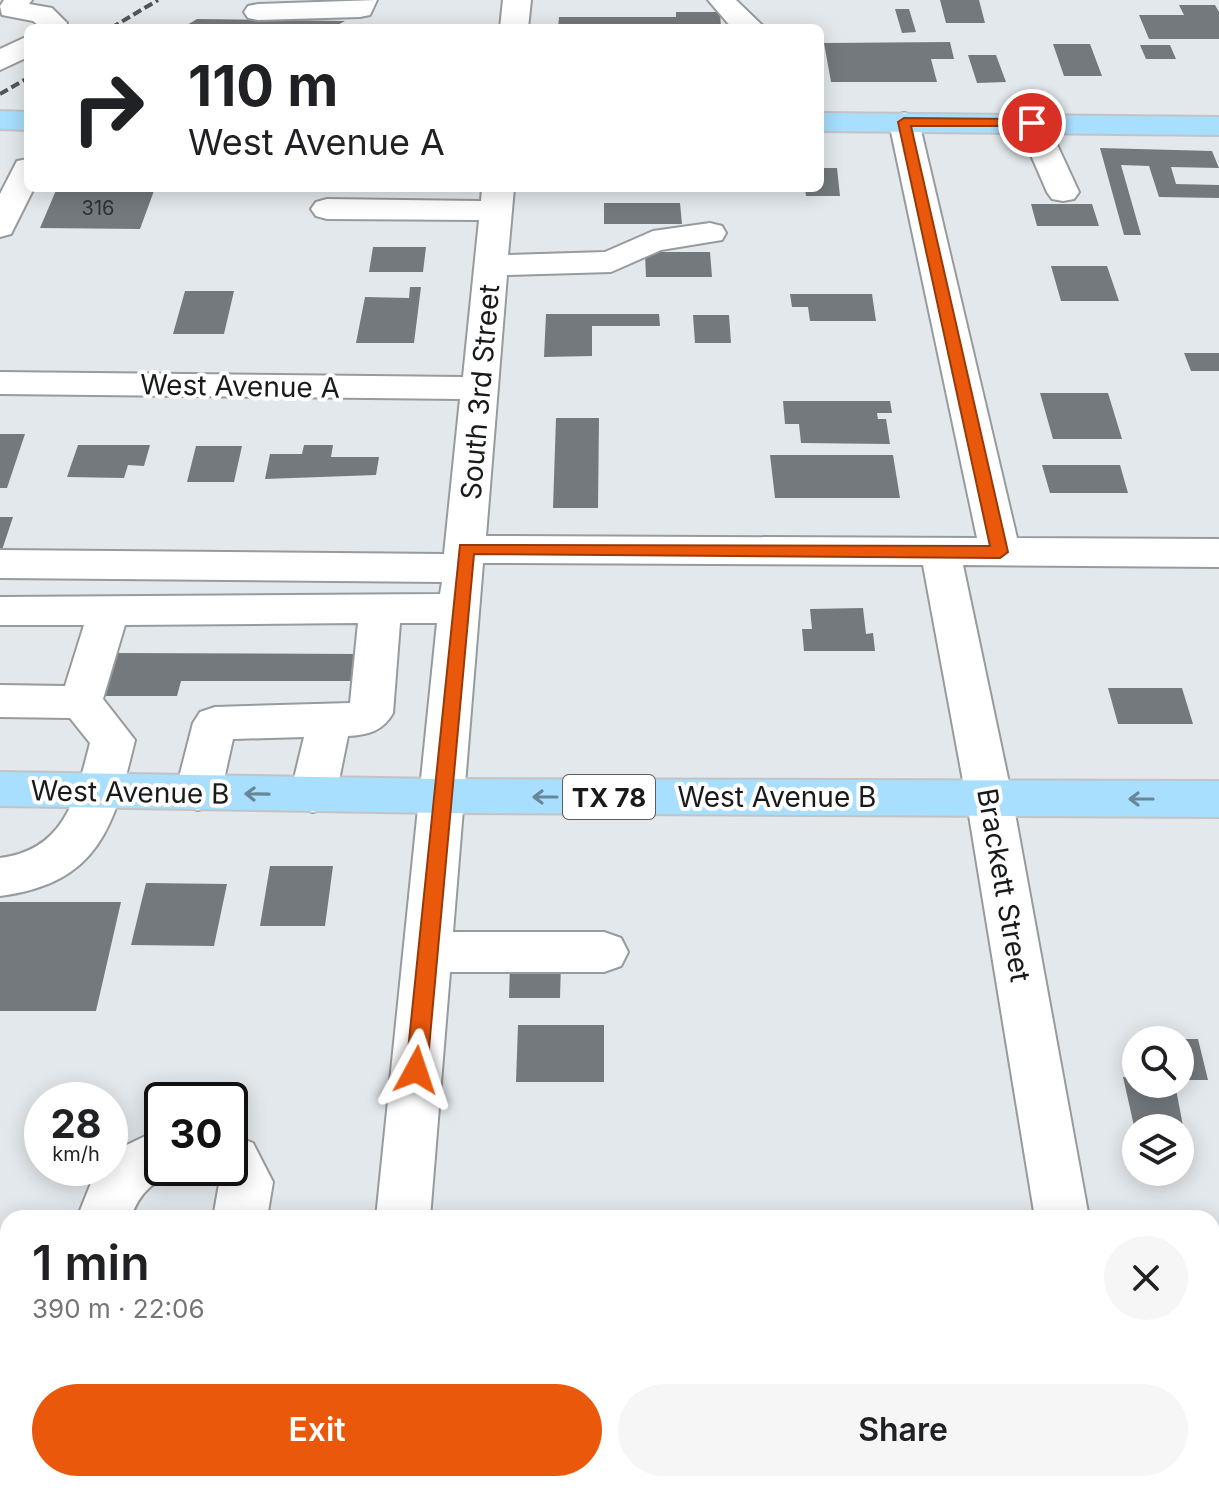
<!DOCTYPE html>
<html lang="en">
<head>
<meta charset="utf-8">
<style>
  :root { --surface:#fff; --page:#f6f6f6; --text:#202124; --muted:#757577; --accent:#ea580c }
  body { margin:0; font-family:Inter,sans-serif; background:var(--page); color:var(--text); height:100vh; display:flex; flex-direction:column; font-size:30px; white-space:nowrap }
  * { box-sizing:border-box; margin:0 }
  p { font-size:26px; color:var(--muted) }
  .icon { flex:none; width:44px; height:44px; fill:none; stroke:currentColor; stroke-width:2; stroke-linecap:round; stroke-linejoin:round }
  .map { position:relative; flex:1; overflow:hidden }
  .panel { position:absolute; left:0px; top:1210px; width:1220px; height:282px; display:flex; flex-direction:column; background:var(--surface); border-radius:24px 24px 0 0; box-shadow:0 4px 20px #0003 }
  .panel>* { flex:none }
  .guide { position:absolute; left:24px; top:24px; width:800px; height:168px; border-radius:12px; box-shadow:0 4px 20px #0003; background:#fff; color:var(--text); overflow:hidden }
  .tools { position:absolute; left:1122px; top:1026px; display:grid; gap:16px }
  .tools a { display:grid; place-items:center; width:72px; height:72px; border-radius:50%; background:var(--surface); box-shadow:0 4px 20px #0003; font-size:40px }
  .speed { position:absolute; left:24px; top:1082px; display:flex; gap:16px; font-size:40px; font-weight:700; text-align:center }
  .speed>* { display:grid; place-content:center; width:104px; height:104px; border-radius:50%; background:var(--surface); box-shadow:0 4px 20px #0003; line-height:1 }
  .speed small { font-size:20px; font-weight:400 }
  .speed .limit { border:4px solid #111; border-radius:12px; background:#fff; color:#111 }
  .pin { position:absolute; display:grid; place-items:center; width:68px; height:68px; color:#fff; margin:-34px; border:4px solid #fff; border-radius:50%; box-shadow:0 2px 8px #0007 }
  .me { position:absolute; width:88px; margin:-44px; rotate:5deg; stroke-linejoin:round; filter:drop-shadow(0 0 6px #0008) }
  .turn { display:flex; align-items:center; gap:28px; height:168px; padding:0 32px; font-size:36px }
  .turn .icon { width:104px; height:104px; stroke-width:2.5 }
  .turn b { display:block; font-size:56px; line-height:68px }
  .round { display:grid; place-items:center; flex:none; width:84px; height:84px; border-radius:42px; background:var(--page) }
  .summary { display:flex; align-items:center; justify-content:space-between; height:136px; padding:0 32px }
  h1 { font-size:48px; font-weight:600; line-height:60px }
  .action { display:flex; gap:16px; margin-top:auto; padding:16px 32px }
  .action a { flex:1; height:92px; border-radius:48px; background:var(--accent); color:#fff; font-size:32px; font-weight:600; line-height:92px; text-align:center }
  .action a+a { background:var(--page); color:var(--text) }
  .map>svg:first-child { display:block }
  .building { fill:#74797d }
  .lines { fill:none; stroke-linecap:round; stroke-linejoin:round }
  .minor-casing { stroke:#959b9e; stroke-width:4 }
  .major-casing { stroke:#c3c3c4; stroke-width:4 }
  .minor { fill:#fff; fill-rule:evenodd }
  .major { fill:#a8defe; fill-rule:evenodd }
  .rail { stroke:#525557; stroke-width:4; stroke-dasharray:9 4; stroke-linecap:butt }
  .oneway { stroke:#678698 }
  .route { fill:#ea580c; stroke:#983908; stroke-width:2 }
  .labels { text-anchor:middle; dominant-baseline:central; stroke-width:8; stroke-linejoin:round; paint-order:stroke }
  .far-number-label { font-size:20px; fill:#2f3234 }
  .shield { fill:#fff; stroke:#5d5f5f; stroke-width:2 }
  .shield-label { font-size:26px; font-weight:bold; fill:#181a1b }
  .street-label { font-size:28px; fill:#181a1b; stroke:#fff }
</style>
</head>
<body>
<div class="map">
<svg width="1219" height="1491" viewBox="0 0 1219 1491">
  <rect width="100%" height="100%" fill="#e3e8ec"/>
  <!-- building -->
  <path class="building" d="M940,0h39l6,23h-39z
    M1179,5h36l4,7v27h-70l-10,-24h45z
    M895,9h14l7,23 -14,1z
    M676,12h44l1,16h-163l1,-11h117z
    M197,19l148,2 -13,7h-150z
    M950,42l4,17h-23l6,23h-106l-7,-39z
    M1053,44h37l12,32h-38z
    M1140,45h30l6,14h-30z
    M968,55h28l10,27 -29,1z
    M1100,148l112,3 7,17 -48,-1 5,17 43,1v13l-60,-1 -10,-31 -28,-1 20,70h-17z
    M820,168h17l3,28h-34l-1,-8h15z
    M57,188h98l-15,41 -100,-1z
    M604,203h76l2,21h-78z
    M1031,204h61l7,22h-62z
    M373,247h53l-3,25h-54z
    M645,252h65l2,25h-66z
    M1051,266h56l12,35h-58z
    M410,287h11l-7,56h-58l9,-46 44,1z
    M185,291h49l-10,43h-51z
    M790,294h82l4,27h-66l-2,-14h-16z
    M546,314h113l1,12h-68v30l-48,1z
    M693,315h36l2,28h-36z
    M1184,353h35v18h-28z
    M1040,393h68l14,46h-69z
    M783,401h107l2,12h-15l1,6h8l4,25 -89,-1 -2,-19h-14z
    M556,418h43l-1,90h-45z
    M0,434h25l-18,54h-7z
    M78,445h72l-6,21 -16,-1 -4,13 -57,-1z
    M304,445h29l-2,12h48l-3,18 -111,4 5,-25h32z
    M196,446h46l-8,36h-47z
    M770,455h123l7,43h-125z
    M1042,465h78l8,28h-78z
    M0,517h13l-12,36h-1z
    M863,608l3,26 7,-1 2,18h-71l-2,-22h10l-2,-20z
    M110,653l247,1 -4,27h-172l-4,15h-79z
    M1108,688h74l11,36h-75z
    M270,866h63l-8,60h-65z
    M146,883l81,1 -13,62 -83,-1z
    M0,902h121l-25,109h-96z
    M510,963h51l-1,35h-51z
    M518,1025h86v57h-88z
    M1180,1039h18l10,41h-28z
    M1123,1077l13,1v6h39l8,42h-49z"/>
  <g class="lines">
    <defs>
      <path id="minor" d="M4,0h28l-3,4 23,4 15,15 -2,5h-28l1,-3 -5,-4 -31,-6 -2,-9z
        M377,0l-7,15 -10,2 -102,3 -10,-2 -4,-6 4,-6 10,-2z
        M503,0h28l-3,28h-28z
        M708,0h28l29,28h-33z
        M28,36v21l-28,13v-21z
        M904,113l11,3 4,6 98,416 202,1v28l-256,-2 49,232 77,421h-54l-69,-421 -43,-232 -440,-2 -30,369h151l17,6 7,14 -7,14 -17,6h-154l-20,246h-54l61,-595h-37l-7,90c-10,18 -25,22 -45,23l-12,59 -7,12 -16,5 -16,-5 -7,-12 14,-58 -71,2 -12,54 -7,12 -16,5 -16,-5 -7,-12 18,-70 7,-11 15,-5 135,-4 8,-80 -233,2 -22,74 32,41c-21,87 -36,143 -135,156v-38c65,-8 76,-60 90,-115l-20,-25 -70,-1v-32l65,1 19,-61h-84v-28l440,-3 2,-12 -442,-4v-28l444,4 16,-155 -460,-5v-22l463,5 16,-157 -152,-1 -11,-3 -5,-7 5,-7 11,-3 154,2 1,-13h32l-6,67 97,-3 48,-21 57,-8 12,3 4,7 -4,7 -61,10 -50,22 -104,3 -21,261 491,2 -88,-416 4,-6z
        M1032,114l11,3 4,6 32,69 -5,7 -11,2 -11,-2 -5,-7 -30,-69 4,-6z
        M28,159v29h6l-23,46 -11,3v-43l17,-33z
        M162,1128v40l19,1c-25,11 -42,22 -50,49h-54l20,-50h13v-15z
        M230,1134l23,9 20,39 -6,36h-54l6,-34 -11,-16h22z
        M0,1260h8v54h-8z
        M1212,1437l7,3v51h-22l-8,-7h23z
        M0,1440h8v44h24l-3,7h-29z
        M348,1484h60l-1,7h-60z"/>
      <path id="major" d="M0,111l28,1v18l-28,-1z
        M820,113l399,4v18l-399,-4z
        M0,772l441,7 778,2v36l-778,-4 -441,-7z"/>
    </defs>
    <!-- minor casing -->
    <use href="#minor" class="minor-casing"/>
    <!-- major casing -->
    <use href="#major" class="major-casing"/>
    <!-- minor -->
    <use href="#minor" class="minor"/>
    <!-- major -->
    <use href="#major" class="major"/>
    <!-- rail -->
    <path class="rail" d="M111,28l47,-28
      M0,94l28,-16"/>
  </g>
  <!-- one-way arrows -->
  <defs><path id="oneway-shaft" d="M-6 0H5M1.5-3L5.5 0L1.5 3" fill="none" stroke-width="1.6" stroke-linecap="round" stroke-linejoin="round" transform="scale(2)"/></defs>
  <g class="oneway">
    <use href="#oneway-shaft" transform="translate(257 794) rotate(-179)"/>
    <use href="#oneway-shaft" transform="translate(545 797) rotate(-180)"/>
    <use href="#oneway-shaft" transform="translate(1141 799) rotate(-180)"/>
  </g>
  <!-- route -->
  <path class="route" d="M904,118l128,1 7,4 -7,3h-121l97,426 -8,6 -526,-4 -47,516 -3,7 -8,2 -7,-2 -3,-7 54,-525 530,1 -92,-424z"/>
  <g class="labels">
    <!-- far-number labels -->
    <g class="far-number-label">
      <text x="98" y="208">316</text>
    </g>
    <!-- shield labels -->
    <rect class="shield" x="563" y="775" width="92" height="44" rx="6"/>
    <g class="shield-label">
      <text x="609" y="797">TX 78</text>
    </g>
    <!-- street labels -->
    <g class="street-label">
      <text transform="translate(240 386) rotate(1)">West Avenue A</text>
      <text transform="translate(480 392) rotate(-85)">South 3rd Street</text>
      <text transform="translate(130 792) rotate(1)">West Avenue B</text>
      <text x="777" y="797">West Avenue B</text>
      <text transform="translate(1004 885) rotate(80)">Brackett Street</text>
    </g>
  </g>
</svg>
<div class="tools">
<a><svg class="icon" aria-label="search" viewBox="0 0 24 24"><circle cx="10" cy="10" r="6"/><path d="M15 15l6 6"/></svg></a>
<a><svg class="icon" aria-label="layers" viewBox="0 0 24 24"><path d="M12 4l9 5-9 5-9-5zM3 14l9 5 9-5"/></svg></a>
</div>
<div class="speed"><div>28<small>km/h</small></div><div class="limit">30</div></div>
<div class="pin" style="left:1032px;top:123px;background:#d93025"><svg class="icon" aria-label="arrive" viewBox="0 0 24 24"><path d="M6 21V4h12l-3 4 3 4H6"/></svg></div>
<svg class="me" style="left:416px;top:1070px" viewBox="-20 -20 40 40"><path d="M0-17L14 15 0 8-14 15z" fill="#ea580c" stroke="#fff" stroke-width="4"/></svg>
<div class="guide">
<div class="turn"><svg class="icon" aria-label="right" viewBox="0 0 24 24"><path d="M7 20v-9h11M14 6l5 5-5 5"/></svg><div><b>110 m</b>West Avenue A</div></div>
</div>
<section class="panel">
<div class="summary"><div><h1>1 min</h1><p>390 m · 22:06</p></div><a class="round"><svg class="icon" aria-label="close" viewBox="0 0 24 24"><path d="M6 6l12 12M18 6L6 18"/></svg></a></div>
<div class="action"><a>Exit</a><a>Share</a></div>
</section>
</div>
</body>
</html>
